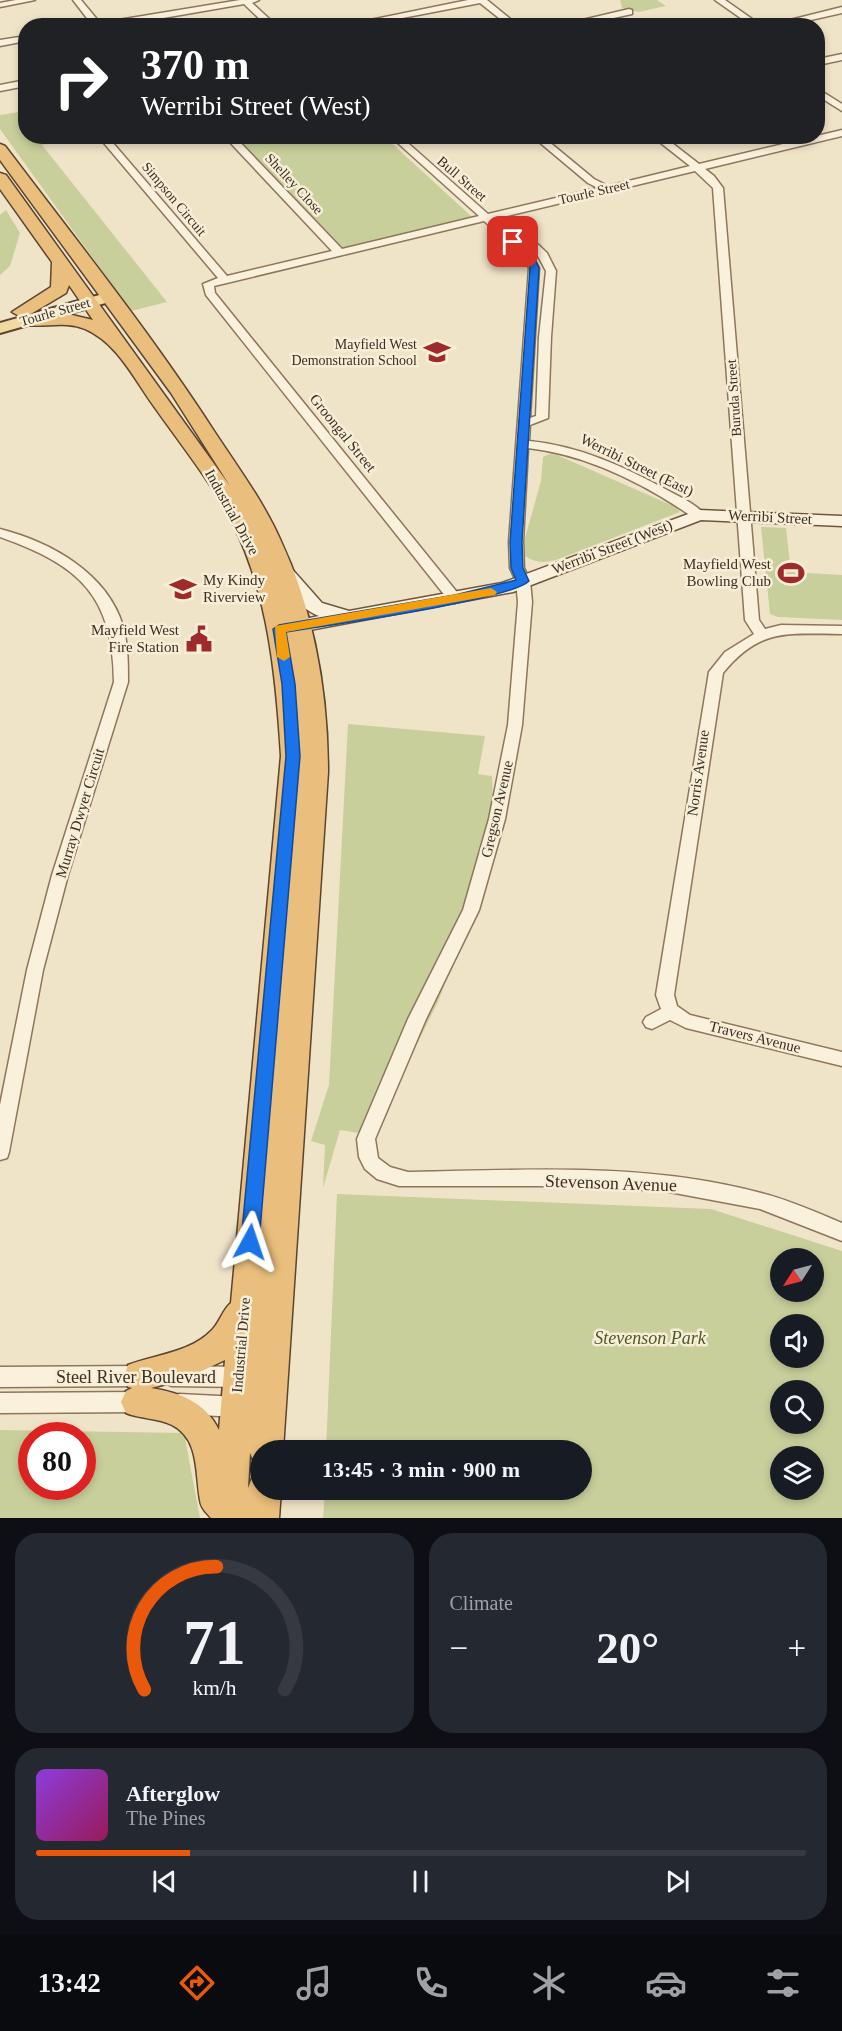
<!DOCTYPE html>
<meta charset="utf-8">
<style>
:root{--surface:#171b24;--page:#242831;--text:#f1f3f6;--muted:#9ea1a6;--line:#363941;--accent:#ea580c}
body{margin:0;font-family:"Times New Roman",serif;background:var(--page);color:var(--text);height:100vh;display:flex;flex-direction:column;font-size:22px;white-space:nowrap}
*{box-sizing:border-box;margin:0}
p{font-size:20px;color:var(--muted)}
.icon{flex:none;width:33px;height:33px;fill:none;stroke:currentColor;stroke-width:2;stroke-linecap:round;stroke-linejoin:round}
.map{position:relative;height:1518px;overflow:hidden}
.sheet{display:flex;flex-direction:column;gap:15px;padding:15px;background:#0d0f14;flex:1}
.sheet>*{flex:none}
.banner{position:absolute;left:18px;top:18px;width:807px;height:126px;border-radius:24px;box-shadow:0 3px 9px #0003;background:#202124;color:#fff;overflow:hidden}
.needle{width:39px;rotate:234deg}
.tools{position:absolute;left:770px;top:1248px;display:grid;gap:12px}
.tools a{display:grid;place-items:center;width:54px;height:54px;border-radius:50%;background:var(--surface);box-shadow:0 3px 9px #0003;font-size:30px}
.speed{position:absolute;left:18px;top:1422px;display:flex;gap:12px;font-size:30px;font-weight:700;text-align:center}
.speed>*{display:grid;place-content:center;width:78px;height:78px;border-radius:50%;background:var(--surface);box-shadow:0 3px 9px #0003;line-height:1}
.speed .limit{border:9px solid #d22;background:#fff;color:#111}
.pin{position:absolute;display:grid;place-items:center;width:51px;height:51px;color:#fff;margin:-26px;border-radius:12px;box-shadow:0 3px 9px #0006}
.me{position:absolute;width:66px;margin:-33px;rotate:5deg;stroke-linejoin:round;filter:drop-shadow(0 0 4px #0008)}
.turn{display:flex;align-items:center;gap:21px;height:126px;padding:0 24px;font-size:27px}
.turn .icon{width:78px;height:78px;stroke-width:2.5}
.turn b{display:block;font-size:42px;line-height:51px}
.big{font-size:45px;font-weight:700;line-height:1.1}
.sheet .widget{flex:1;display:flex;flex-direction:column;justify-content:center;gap:9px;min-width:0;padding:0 21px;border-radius:24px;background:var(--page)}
.sheet .dial{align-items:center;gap:0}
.dial svg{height:156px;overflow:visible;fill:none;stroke:var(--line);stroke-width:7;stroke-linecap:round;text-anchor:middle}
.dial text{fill:var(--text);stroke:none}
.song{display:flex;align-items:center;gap:18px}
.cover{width:72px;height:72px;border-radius:9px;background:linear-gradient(135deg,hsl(270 70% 55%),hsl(330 70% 35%))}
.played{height:6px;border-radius:3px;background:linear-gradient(90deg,var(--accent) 20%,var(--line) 20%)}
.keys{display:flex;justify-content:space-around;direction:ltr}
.heat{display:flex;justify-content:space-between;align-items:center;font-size:33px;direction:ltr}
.sheet .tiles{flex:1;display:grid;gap:15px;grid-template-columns:1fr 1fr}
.widget:last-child{grid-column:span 2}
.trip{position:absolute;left:250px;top:1440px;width:342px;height:60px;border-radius:30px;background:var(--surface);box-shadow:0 3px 9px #0003;font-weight:700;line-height:60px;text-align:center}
.menu{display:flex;height:96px;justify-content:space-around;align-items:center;background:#090b0e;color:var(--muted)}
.menu .icon{width:42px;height:42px}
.menu .current{color:var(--accent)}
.menu b{font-size:27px;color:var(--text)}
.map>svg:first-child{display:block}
.green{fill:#c9cf9b;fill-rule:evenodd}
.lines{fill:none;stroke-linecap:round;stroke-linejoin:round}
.minor-casing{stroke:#8d765c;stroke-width:3}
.secondary-casing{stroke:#6f573f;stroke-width:3}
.primary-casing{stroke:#5b4430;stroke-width:4}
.trunk-casing{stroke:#5b4430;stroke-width:3}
.minor{fill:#faf1dc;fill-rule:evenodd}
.secondary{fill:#faf1dc;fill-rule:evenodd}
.primary{fill:#f3d9a0;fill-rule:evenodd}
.trunk{fill:#eabe7c;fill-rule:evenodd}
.route{fill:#1a73e8;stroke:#114b97;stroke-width:1.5}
.slow{fill:#f59e0b}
.labels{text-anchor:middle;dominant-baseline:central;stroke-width:5;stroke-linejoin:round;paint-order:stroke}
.far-street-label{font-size:14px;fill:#3d2e20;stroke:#f7eed8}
.far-poi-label{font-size:14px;fill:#3d2e20;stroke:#f7eed8;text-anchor:end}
.street-label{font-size:15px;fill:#3d2e20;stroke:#f7eed8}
.poi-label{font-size:15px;fill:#3d2e20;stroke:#f7eed8;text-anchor:end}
.near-street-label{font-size:18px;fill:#3d2e20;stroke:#f7eed8}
.near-park-label{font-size:18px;font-style:italic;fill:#4d5a26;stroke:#f7eed8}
</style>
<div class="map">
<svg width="842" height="1518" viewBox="0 0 842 1518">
<rect width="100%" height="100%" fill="#f0e4c8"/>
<!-- green -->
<g class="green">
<polygon points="620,0 657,0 666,6 639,12 622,8"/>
<polygon points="25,111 26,136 82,137 42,145 167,302 131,311 0,129 0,115"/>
<polygon points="236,137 385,137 472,217 342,248"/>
<polygon points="6,210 20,233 10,266 0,275 0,215"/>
<path d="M 549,454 L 557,455 L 676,507 L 680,512 L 556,560 C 543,563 535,563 525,556 L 523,545 L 541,481 L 543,457 Z"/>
<polygon points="761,527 786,528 791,572 842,575 842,620 778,617 770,614"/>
<polygon points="348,724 485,736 478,774 492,776 494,823 490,866 438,1002 391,1096 365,1134 340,1130 323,1188 325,1145 311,1141 329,1085"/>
<path d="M 337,1194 L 711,1209 L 842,1251 L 842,1518 L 323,1518 L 325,1490 L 582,1490 L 582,1450 L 326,1450 ZM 780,1258 L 813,1258 L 813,1292 L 780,1292 ZM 780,1324 L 813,1324 L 813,1358 L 780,1358 ZM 780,1390 L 813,1390 L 813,1424 L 780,1424 ZM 780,1456 L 813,1456 L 813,1490 L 780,1490 Z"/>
<path d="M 0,1430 L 184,1433 L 200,1518 L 0,1518 ZM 32,1436 L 82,1436 L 82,1486 L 32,1486 Z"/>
</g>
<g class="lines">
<!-- minor casing -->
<g class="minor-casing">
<g id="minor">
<polygon points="16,0 35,0 0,7 0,3"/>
<polygon points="73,0 81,0 100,23 240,0 259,0 252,3 277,26 267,26 244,4 117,26 93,26"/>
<polygon points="468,0 487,0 519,26 509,26 480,3 361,26 341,26"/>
<polygon points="715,0 725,0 762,26 752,26"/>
<polygon points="842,7 842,13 784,26 766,26"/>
<polygon points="629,9 632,10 632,14 576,26 557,26"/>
<polygon points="26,36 26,41 0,46 0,40"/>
<polygon points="842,54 842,60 818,65 818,59"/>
<polygon points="26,80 26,86 0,91 0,85"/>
<polygon points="818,89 842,104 842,111 818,96"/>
<path d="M 842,130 L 842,136 L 705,169 L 714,176 L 723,188 L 759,620 L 765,629 L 781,625 L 842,626 L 842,634 C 789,634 760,627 723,673 L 674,995 L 677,1006 L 690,1015 L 842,1052 L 842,1066 L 686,1028 L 670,1020 L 652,1029 L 646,1027 L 643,1022 L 646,1017 L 661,1009 L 656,995 L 709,672 L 725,652 L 754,634 L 745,620 L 713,188 L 695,171 L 494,219 L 529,250 L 539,268 L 530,418 L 536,416 L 539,337 L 546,271 L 538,256 L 515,234 L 515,230 L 523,230 L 547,253 L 556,271 L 551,337 L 548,418 L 530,425 L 529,441 C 579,446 623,466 667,490 C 680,497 696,504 705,515 L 699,519 L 694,518 C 645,484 588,455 528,448 L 523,542 L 524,568 L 530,581 L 532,602 L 522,725 L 505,819 L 479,910 L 426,1019 L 375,1139 L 378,1158 L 390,1167 L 408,1172 C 525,1170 646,1162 761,1193 C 789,1200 816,1212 842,1223 L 842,1241 L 760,1209 L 664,1191 L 579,1186 L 399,1186 L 377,1179 L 365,1169 L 359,1157 L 357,1139 L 408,1019 L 463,910 L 489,819 L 508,725 L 518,602 L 516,581 L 510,568 L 509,542 L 529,268 L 521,254 L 484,221 L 214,286 L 215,293 L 460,596 L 462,599 L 455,603 L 450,602 L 206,295 L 203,284 L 218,278 L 98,136 L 107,136 L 227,276 L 332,251 L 224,136 L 234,136 L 342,249 L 479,216 L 390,136 L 400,136 L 488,214 L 598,188 L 588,183 L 532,136 L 542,136 L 594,179 L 608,186 L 690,166 L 652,136 L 663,136 L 699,164 Z"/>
<path d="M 0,529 C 51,542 107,573 123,626 C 128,645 128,663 128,682 L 68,875 L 43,970 L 9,1152 L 7,1158 L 0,1160 L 0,1105 L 27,970 L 52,875 L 114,682 C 113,595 79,565 0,537 Z"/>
<polygon points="142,1366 149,1369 152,1376 149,1383 142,1386 0,1387 0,1367"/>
<polygon points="172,1366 244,1367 251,1370 254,1377 251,1384 244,1387 172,1386 165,1383 162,1376 165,1369"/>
<polygon points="140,1392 147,1395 150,1402 147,1409 140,1412 0,1413 0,1393"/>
<polygon points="179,1394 239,1397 246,1400 249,1407 246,1414 239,1417 179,1414 172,1411 169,1404 172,1397"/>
</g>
</g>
<!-- secondary casing -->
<g class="secondary-casing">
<path id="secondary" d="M 699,510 L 842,516 L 842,526 L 701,520 L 513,592 L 283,635 L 276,633 L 273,629 L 276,625 L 319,616 C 300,609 286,589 275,572 L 277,568 L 291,568 L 322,603 L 349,611 L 502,583 Z"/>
</g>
<!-- primary casing -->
<g class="primary-casing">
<polygon id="primary" points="110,292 116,294 118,297 116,300 0,333 0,323"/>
</g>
<!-- trunk casing -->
<g class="trunk-casing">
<path id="trunk" d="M 0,144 L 5,146 C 76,240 150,332 214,431 C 237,466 263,501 280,539 C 314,611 328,693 328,772 L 283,1450 L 261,1450 L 261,1465 L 254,1462 L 250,1453 L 248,1488 L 252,1478 L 261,1474 L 261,1490 L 281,1490 L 279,1518 L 211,1518 C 207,1513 201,1509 200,1500 C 195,1474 200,1439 172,1425 C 158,1418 141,1419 126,1413 L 121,1402 L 126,1391 L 132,1388 L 128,1387 L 124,1376 L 128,1365 C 156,1354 190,1353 212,1330 C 220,1322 223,1309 231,1303 L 281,756 C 276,675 268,591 230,518 C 208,478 179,442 153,405 C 133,377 117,343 85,329 C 64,320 42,329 22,324 L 19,320 L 21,317 L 12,312 L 51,287 L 52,262 L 0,189 L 0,173 L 6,175 L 230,486 L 171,393 L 0,160 ZM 69,285 L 93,320 L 72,315 L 29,315 L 66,293 ZM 225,1360 L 219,1430 C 205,1402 181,1393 151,1388 L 185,1379 Z"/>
</g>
<!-- minor -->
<use href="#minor" class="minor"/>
<!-- secondary -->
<use href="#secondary" class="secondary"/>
<!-- primary -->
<use href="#primary" class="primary"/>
<!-- trunk -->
<use href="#trunk" class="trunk"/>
</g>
<!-- route -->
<path class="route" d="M 513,239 L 533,256 L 539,268 L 522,542 L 523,568 L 529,581 C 511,600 323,626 286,632 L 295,684 L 300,756 L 259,1242 L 256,1248 L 250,1250 L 244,1248 L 241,1242 L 286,756 L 282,684 L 273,629 L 279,625 L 455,595 L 516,580 L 511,568 L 510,542 L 530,268 L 526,259 L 508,242 Z"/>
<!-- slow -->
<polygon class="slow" points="491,588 497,592 495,595 286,632 290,657 284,661 277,657 275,626"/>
<!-- icons -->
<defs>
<g id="school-bare" transform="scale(2.07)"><path d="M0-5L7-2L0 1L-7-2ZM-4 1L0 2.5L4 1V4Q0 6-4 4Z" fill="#9e2a2b" stroke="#f7eed8" stroke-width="2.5" paint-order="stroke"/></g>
<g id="stadium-bare" transform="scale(2.07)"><path d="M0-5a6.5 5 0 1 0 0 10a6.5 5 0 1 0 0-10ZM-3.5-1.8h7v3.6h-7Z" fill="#9e2a2b" stroke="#f7eed8" stroke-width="2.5" paint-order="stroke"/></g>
<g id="civic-bare" transform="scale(2.07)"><path d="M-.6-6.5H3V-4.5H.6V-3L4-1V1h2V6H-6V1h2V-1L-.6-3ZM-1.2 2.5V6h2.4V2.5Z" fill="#9e2a2b" stroke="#f7eed8" stroke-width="2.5" paint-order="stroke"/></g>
</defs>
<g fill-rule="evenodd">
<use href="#school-bare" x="437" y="352"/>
<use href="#stadium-bare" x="791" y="573"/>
<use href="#school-bare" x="183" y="589"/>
<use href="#civic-bare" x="199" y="639"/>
</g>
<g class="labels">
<!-- far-street labels -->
<g class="far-street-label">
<text transform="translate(462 179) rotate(41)">Bull Street</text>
<text transform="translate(294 184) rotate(47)">Shelley Close</text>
<text transform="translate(594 192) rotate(-13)">Tourle Street</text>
<text transform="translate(174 199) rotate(50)">Simpson Circuit</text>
<text transform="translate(55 312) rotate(-16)">Tourle Street</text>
<text transform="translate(734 398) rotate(-94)">Buruda Street</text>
</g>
<!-- far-poi labels -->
<g class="far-poi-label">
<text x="417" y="344">Mayfield West<tspan x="417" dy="16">Demonstration School</tspan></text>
</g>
<!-- street labels -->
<g class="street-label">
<text transform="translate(343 433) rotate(51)">Groongal Street</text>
<text transform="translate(637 465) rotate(26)">Werribi Street (East)</text>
<text transform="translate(232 512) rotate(61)">Industrial Drive</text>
<text transform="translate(770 517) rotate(3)">Werribi Street</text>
<text transform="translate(612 547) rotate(-21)">Werribi Street (West)</text>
<text transform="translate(698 773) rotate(-82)">Norris Avenue</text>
<text transform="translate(497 809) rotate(-77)">Gregson Avenue</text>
<text transform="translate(80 813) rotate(-73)">Murray Dwyer Circuit</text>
<text transform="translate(755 1037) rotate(14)">Travers Avenue</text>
<text transform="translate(241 1345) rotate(-85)">Industrial Drive</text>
</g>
<!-- poi labels -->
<g class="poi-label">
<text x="771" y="564">Mayfield West<tspan x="771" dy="17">Bowling Club</tspan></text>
<text x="203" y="580" text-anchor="start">My Kindy<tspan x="203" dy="17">Riverview</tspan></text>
<text x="179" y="630">Mayfield West<tspan x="179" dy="17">Fire Station</tspan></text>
</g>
<!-- near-street labels -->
<g class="near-street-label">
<text transform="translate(611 1183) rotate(2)">Stevenson Avenue</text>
<text x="136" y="1377">Steel River Boulevard</text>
</g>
<!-- near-park labels -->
<g class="near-park-label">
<text x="650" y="1338">Stevenson Park</text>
</g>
</g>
</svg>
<div class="tools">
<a><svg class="needle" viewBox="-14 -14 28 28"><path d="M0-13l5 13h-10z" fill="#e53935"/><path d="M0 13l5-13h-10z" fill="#9ea1a6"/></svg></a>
<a><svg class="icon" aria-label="sound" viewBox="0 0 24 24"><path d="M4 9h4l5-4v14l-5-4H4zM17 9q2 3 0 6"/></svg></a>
<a><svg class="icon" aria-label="search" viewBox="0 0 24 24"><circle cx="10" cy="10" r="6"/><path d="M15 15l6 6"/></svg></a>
<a><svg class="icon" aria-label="layers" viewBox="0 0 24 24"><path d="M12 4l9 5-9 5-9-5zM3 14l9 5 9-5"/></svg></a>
</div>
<div class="speed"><div class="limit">80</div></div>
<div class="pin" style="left:513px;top:242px;background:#d93025"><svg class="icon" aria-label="arrive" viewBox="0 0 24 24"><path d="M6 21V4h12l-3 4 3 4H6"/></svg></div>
<svg class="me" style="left:250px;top:1242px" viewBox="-20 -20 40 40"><path d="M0-17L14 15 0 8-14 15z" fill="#1a73e8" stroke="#fff" stroke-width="4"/></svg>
<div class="trip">13:45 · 3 min · 900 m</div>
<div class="banner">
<div class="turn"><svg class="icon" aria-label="right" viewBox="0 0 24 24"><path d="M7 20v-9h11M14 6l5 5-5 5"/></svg><div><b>370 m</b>Werribi Street (West)</div></div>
</div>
</div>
<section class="sheet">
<div class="tiles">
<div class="widget dial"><svg viewBox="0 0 100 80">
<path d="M14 69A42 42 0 1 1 86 69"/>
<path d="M14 69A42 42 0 0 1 51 6" stroke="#ea580c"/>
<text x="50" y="56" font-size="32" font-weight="700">71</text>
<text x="50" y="72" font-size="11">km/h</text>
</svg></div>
<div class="widget"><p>Climate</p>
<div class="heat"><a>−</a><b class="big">20°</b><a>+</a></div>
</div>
<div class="widget">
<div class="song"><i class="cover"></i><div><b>Afterglow</b><p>The Pines</p></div></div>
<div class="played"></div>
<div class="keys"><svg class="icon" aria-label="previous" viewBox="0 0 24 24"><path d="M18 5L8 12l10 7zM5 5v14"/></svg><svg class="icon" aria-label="pause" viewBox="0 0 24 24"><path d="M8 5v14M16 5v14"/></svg><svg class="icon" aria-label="next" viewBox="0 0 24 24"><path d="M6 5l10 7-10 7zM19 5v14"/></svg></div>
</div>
</div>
</section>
<nav class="menu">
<b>13:42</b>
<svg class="icon current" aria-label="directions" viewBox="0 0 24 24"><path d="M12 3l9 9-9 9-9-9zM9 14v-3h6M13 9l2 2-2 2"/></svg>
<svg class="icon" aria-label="music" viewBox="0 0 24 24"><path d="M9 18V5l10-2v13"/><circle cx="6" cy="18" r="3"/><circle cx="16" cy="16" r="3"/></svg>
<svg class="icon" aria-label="phone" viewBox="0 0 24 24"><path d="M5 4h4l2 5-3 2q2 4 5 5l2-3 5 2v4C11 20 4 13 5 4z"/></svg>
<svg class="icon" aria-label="climate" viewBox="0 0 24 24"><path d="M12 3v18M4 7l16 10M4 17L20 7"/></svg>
<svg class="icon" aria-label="car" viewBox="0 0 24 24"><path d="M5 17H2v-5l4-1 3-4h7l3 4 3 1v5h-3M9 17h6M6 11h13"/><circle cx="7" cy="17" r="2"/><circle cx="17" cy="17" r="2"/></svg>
<svg class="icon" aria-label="filters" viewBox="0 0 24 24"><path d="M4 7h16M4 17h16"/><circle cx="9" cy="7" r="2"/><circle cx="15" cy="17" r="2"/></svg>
</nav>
